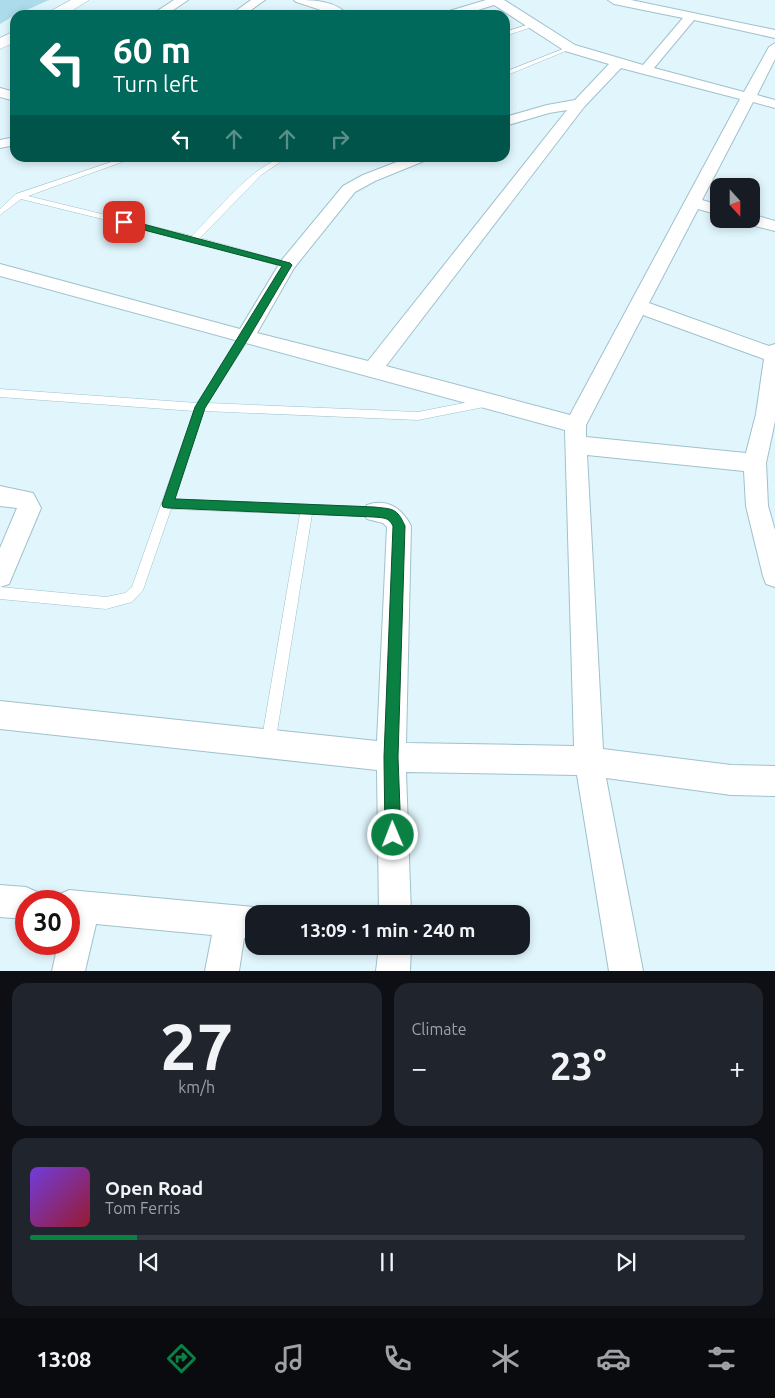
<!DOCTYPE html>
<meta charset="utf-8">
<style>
:root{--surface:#171b24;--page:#20242c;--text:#f1f3f6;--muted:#9ea1a6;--line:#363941;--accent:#0b8043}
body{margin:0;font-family:Ubuntu,sans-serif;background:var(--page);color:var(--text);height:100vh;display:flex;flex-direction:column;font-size:19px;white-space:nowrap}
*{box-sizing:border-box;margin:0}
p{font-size:16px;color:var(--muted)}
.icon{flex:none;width:28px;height:28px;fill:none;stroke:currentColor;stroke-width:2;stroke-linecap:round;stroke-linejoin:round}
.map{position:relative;height:971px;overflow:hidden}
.side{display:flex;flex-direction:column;gap:12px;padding:12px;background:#0d0f14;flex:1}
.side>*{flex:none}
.top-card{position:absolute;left:10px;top:10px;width:500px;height:152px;border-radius:15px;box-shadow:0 2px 8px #0003;background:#00695c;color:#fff;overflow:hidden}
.needle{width:32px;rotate:159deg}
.fabs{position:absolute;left:710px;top:178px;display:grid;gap:10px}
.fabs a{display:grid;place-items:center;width:50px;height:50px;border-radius:10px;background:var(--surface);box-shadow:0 2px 8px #0003;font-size:25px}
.speed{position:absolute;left:15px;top:890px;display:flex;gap:10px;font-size:25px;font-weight:700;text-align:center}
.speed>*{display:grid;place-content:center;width:65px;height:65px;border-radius:50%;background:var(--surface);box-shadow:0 2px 8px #0003;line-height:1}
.speed .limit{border:8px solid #d22;background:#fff;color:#111}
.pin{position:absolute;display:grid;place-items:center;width:42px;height:42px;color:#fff;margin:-21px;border-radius:10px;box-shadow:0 2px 8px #0006}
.me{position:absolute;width:55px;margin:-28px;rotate:359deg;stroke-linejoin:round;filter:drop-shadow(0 0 4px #0008)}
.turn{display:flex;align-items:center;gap:18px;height:105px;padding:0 20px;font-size:22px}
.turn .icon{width:65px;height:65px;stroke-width:2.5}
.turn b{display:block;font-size:35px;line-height:42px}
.lanes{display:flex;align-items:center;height:48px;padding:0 20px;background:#0003;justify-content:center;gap:25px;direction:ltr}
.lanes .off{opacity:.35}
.big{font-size:38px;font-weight:700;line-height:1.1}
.side .card{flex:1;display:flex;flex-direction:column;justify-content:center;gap:8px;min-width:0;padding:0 18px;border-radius:15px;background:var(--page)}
.side .dial{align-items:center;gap:0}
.dial b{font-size:65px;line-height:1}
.song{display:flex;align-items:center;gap:15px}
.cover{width:60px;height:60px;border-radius:8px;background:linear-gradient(135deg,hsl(260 70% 55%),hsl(350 70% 35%))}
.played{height:5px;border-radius:2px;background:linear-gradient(90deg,var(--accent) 15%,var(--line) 15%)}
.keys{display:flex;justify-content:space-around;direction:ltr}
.heat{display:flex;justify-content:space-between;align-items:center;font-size:28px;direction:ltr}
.side .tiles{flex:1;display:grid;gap:12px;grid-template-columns:1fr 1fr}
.card:last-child{grid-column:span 2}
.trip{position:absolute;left:245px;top:905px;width:285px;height:50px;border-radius:15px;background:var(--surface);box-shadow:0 2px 8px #0003;font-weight:700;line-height:50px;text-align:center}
.tab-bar{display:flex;height:80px;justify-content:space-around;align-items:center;background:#090b0e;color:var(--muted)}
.tab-bar .icon{width:35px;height:35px}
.tab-bar .selected{color:var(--accent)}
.tab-bar b{font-size:22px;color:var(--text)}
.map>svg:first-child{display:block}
.green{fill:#acdbeb}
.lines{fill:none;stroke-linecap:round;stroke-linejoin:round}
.service-casing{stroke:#a0c1cc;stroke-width:1}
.minor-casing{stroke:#a0c1cc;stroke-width:2}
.tertiary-casing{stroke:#a0c1cc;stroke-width:1}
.service{fill:#fff;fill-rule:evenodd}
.minor{fill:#fff;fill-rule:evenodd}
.tertiary{fill:#fff;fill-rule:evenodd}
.route{fill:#0b8043;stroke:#07532c}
</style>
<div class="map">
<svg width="775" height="971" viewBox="0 0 775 971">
<rect width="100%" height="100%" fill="#e0f5fc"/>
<!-- green -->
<polygon class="green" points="0,0 49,0 15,15 0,24"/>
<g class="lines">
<!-- service casing -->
<g class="service-casing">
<g id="service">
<polygon points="533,23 536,25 535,26 505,36 505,32"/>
<polygon points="568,47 573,48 505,76 505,72"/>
<path d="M 123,158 L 133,158 L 28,196 L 192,236 C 212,216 259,158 286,158 L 261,175 L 200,238 L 290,263 L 290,267 L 287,268 L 192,241 L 21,199 L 0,215 L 0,209 L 16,194 Z"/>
<polygon points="245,334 250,337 208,403 418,412 489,398 494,402 489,406 418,420 204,411 174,499 375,507 379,509 381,512 379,515 375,517 312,514 275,744 273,749 268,751 263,749 261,744 300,514 171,509 143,590 132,602 106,609 0,599 0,587 106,597 125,593 132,587 194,411 0,397 0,389 197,403 242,335"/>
</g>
</g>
<!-- minor casing -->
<g class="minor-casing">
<g id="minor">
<polygon points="174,0 188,0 166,15 151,15"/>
<polygon points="251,0 265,0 244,15 230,15"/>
<path d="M 294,0 C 312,0 335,0 348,15 C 330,15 314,7 296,2 Z"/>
<path d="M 486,0 L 504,0 L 575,45 L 643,65 L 683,18 L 614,4 L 608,0 L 631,0 L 775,30 L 775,38 L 694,20 L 654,68 L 744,92 L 769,47 L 775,43 L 775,59 L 757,95 L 775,100 L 775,108 L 753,102 L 702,200 L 719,205 L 719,215 L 698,209 L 649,303 L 769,346 L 775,344 L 775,421 L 766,463 L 768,506 L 775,530 L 775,587 L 766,584 L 763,576 L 746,506 L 744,471 L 587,455 L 603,749 L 731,765 L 775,766 L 775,796 L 731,795 L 606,778 L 643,971 L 609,971 L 577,775 L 406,772 L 411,914 L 379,914 L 377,770 L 0,729 L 0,701 L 377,741 L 387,527 L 383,523 L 367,519 L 363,512 L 367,505 C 387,498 402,508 411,526 L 406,743 L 574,746 L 565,430 L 0,276 L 0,264 L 240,329 L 281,261 L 343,186 L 363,175 L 407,158 L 426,158 L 424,161 L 375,181 L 355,192 L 294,268 L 257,333 L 368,361 L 567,110 L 549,113 L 505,126 L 505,117 L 547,105 L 575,100 L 609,64 L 565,51 L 494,5 L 462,15 L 444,15 L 446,12 ZM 621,68 L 740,99 L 570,415 L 386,366 L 584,107 ZM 643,315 L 764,359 L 756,414 L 746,453 L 586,437 L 586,425 Z"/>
<polygon points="0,88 15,92 15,101 0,97"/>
<polygon points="15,137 15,145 0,148 0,140"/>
<polygon points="751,214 775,221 775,231 743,223 741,219 751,219"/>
<polygon points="0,486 33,493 41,508 9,584 0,587 0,548 17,508 0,506"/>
<polygon points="0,885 26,887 37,892 41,901 26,901 26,919 0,917"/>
<polygon points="69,890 254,907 266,914 254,914 254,939 244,938 239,971 205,971 212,935 96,924 85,971 52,971 58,944 69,944 69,901 55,901 58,895"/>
<polygon points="379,946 411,946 410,971 376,971"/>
</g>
</g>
<!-- tertiary casing -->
<g class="tertiary-casing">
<g id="tertiary">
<polygon points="71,0 89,0 65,15 47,15 49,12"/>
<polygon points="15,31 15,42 0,49 0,38"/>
</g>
</g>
<!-- service -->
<use href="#service" class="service"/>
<!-- minor -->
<use href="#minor" class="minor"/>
<!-- tertiary -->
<use href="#tertiary" class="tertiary"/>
</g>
<!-- route -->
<path class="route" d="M 124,219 L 290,263 L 292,265 L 248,339 L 205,408 L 175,499 L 374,507 C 393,509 397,508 405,526 L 398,757 L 401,835 L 399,841 L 393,843 L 388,841 L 385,835 L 384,757 L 393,526 C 389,517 383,518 374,517 L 168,508 L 163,507 L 162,504 L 195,407 L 282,266 L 121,224 L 121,220 Z"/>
</svg>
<div class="fabs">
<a><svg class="needle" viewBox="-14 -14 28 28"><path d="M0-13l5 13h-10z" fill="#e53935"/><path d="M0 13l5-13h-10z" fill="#9ea1a6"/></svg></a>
</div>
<div class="speed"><div class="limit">30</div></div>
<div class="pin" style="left:124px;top:222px;background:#d93025"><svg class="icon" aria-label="arrive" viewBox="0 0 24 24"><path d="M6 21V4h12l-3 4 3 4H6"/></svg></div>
<svg class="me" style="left:393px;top:835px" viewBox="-20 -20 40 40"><circle r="17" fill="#0b8043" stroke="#fff" stroke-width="3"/><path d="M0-11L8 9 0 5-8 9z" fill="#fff"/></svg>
<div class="trip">13:09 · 1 min · 240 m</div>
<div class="top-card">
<div class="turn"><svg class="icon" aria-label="left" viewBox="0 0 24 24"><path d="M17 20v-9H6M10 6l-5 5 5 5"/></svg><div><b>60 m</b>Turn left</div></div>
<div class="lanes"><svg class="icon" aria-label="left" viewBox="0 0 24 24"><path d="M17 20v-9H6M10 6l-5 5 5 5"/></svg><svg class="icon off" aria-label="ahead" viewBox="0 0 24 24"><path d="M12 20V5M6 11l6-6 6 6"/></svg><svg class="icon off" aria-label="ahead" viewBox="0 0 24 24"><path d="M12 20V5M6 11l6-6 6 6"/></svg><svg class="icon off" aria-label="right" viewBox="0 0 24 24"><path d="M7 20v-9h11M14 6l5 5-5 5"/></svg></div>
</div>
</div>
<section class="side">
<div class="tiles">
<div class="card dial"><b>27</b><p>km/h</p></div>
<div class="card"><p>Climate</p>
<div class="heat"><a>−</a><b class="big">23°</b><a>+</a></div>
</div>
<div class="card">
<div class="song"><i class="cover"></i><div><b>Open Road</b><p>Tom Ferris</p></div></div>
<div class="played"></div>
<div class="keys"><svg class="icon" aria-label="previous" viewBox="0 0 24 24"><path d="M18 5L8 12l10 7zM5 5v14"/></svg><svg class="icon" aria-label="pause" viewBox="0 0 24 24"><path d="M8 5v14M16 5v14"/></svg><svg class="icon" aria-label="next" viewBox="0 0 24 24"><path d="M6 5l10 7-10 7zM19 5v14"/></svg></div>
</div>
</div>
</section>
<nav class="tab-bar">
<b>13:08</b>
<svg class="icon selected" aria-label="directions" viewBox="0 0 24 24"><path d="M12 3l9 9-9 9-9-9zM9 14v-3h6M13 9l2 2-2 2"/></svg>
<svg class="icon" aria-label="music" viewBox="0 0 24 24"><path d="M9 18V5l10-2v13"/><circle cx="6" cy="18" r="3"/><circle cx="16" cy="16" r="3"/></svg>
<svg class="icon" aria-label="phone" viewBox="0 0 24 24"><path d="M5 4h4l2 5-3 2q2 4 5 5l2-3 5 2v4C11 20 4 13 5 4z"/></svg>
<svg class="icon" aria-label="climate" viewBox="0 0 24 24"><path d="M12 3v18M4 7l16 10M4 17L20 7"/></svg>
<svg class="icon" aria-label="car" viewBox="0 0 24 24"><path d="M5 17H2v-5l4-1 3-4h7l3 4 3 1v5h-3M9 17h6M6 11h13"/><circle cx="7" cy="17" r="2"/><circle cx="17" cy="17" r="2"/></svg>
<svg class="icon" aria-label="filters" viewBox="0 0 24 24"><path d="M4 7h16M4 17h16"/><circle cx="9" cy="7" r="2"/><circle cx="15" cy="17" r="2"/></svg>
</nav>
